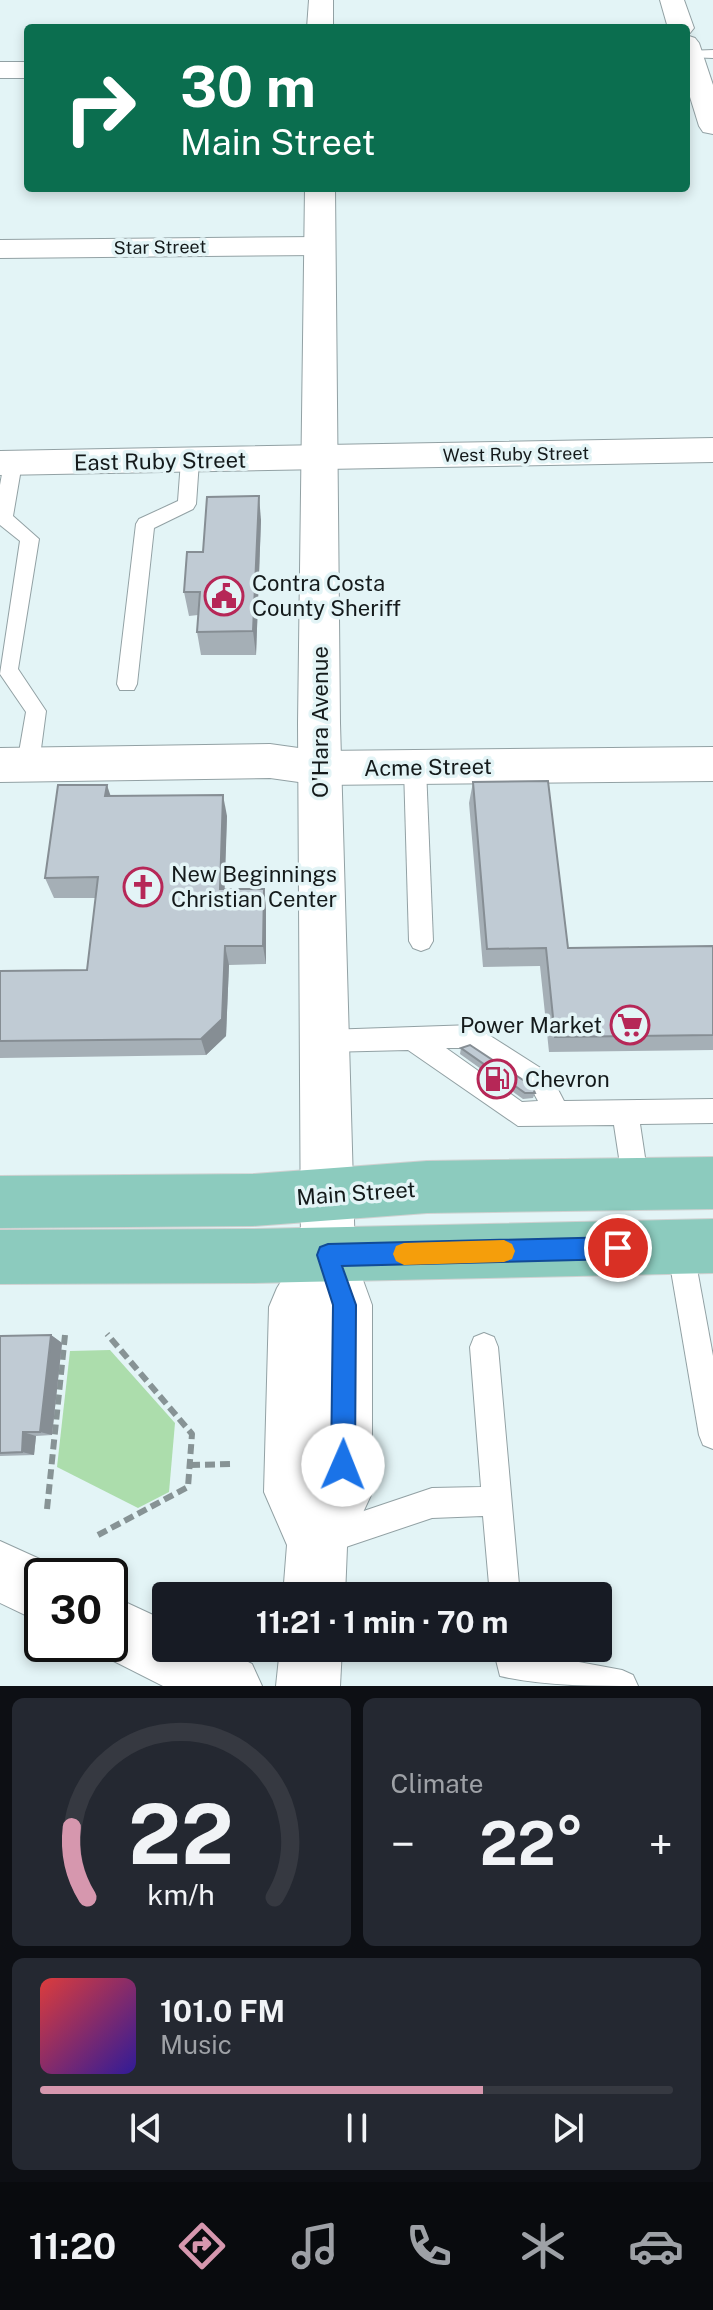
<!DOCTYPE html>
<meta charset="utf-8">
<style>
:root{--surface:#171b24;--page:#242831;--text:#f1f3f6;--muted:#9ea1a6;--line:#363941;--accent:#d697ae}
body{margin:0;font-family:"Public Sans",sans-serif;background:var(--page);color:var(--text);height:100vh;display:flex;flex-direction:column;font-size:30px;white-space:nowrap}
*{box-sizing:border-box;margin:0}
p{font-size:26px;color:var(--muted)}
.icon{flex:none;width:44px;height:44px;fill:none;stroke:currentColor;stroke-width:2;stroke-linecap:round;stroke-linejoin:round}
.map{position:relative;height:1686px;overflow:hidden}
.panel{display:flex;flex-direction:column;gap:12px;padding:12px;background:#0d0f14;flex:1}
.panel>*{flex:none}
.banner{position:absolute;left:24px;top:24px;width:666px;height:168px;border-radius:8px;box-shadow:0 4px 12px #0003;background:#0b6e4f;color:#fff;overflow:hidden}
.speed{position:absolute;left:24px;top:1558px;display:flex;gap:16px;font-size:40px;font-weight:700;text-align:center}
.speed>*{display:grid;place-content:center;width:104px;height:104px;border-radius:50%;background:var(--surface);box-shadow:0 4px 12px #0003;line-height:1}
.speed .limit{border:4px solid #111;border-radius:12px;background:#fff;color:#111}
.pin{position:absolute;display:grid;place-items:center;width:68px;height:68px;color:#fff;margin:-34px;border:4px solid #fff;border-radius:50%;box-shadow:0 2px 8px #0007}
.me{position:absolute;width:88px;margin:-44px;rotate:1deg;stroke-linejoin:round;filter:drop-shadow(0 0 6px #0008)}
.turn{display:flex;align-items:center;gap:28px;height:168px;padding:0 24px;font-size:36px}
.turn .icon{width:104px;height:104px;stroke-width:2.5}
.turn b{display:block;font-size:56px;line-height:68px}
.big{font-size:60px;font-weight:700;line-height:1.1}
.panel .widget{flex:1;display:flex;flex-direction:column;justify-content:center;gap:12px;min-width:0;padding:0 28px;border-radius:12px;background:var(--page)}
.panel .dial{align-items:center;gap:0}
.dial svg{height:208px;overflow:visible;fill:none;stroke:var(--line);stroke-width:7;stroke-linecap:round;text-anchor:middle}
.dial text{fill:var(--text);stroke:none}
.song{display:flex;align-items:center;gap:24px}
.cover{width:96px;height:96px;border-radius:12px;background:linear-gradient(135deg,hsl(0 70% 55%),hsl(250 70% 35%))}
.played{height:8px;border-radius:4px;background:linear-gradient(90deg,var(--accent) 70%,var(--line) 70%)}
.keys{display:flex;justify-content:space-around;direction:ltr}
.heat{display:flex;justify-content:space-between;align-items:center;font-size:44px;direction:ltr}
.panel .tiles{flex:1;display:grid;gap:12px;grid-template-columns:1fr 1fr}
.widget:last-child{grid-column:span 2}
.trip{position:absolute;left:152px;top:1582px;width:460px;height:80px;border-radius:8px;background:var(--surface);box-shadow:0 4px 12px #0003;font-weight:700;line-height:80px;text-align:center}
.tab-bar{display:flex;height:128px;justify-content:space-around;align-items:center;background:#090b0e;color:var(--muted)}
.tab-bar .icon{width:56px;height:56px}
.tab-bar .current{color:var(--accent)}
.tab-bar b{font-size:36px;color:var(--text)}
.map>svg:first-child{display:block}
.green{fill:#acddac}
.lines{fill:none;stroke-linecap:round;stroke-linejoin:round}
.service-casing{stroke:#92a1a4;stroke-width:2}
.minor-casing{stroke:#92a1a4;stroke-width:2}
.secondary-casing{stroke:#92a1a4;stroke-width:2}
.primary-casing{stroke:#d0d1d1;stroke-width:2}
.path{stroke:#879395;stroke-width:6;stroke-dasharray:10 5;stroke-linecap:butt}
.service{fill:#fff;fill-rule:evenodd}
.minor{fill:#fff;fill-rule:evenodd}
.secondary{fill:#fff;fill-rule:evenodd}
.primary{fill:#8ccbbe;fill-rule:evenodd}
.wall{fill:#a5afb6}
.shaded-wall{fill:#868e94}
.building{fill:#c0cbd4;stroke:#868e94;stroke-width:2}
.route{fill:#1a73e8;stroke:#114b97;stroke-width:2}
.slow{fill:#f59e0b}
.labels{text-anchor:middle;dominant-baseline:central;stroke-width:7;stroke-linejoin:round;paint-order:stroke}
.far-street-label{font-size:18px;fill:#141a1b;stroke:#e3f4f6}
.street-label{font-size:22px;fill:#141a1b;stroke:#e3f4f6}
.poi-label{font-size:22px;fill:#141a1b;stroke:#e3f4f6;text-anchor:start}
</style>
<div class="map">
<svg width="713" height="1686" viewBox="0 0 713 1686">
<rect width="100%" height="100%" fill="#e3f4f6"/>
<!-- green -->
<polygon class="green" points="110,1350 175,1423 169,1492 138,1508 57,1467 70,1351"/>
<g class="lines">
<!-- service casing -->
<g class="service-casing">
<g id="service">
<polygon points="713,50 713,58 686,57 686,51"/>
<polygon points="190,455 199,461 196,504 193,509 154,528 137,684 134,690 120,690 117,684 136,524 139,519 178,501 181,461"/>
<polygon points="13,457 22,463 13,516 39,539 18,669 46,711 39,764 35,770 28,773 21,770 17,764 26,712 0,674 20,541 0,525 0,485 4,463"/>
<polygon points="415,759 422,762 426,768 433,941 429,948 421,951 413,948 409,941 404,768 408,762"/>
<path d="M 473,1025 L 550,1074 L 564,1101 L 713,1099 L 713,1123 L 640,1124 L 649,1184 L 645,1193 L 636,1197 L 627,1193 L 623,1184 L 614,1125 L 518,1126 L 408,1050 L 326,1052 L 317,1049 L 314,1041 L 317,1033 L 326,1030 ZM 446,1048 L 470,1048 L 532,1090 L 538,1101 L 522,1102 Z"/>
<polygon points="680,1234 689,1238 693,1247 713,1356 713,1449 703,1445 699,1435 667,1247 671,1238"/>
<polygon points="484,1333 494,1337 498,1347 520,1596 490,1596 483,1516 432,1518 328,1553 317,1549 313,1538 317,1527 328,1523 432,1488 481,1487 470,1347 474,1337"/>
<path d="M 493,1648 L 525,1648 L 525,1652 L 622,1670 L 633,1675 L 638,1686 C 593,1686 542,1686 500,1676 Z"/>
</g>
</g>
<!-- minor casing -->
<g class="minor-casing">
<g id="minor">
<polygon points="660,0 684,0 694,28 690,33 686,34 686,28 668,28"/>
<polygon points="686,35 695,38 699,43 713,85 713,134 703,132 699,126 686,84"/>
<rect x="0" y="62" width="28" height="16"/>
<polygon points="320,237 331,240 335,246 331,252 320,255 0,258 0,240"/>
<polygon points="713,438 713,462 0,475 0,451"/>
<polygon points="270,744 320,751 713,747 713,781 320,785 270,778 0,782 0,748"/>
<polygon points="328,1228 347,1236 372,1305 372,1493 347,1547 345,1596 283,1596 287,1545 264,1492 269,1307 277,1288 309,1236"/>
<polygon points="0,1541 64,1570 66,1576 42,1576 42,1623 0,1603"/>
<polygon points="110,1595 166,1621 166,1648 221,1648 252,1664 262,1686 163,1686 88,1648 87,1644 110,1644"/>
<polygon points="280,1648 342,1648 340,1686 276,1686"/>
</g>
</g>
<!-- secondary casing -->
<g class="secondary-casing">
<g id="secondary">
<polygon points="309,0 333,0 333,28 307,28"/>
<polygon points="305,188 335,188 340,723 355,1255 347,1274 328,1282 309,1274 301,1255 298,723"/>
</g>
</g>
<!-- primary casing -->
<g class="primary-casing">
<g id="primary">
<polygon points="713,1157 713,1209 427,1213 253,1226 0,1228 0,1176 253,1174 427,1161"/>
<polygon points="713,1219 713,1273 252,1283 0,1284 0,1230 252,1229"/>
</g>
</g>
<!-- path -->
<g class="path">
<polyline points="190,1465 233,1464"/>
<polyline points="47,1509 65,1335"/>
<polyline points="98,1535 188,1487 192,1434 107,1334"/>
</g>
<!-- service -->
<use href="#service" class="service"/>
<!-- minor -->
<use href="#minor" class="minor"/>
<!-- secondary -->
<use href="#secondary" class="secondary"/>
<!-- primary -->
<use href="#primary" class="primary"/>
</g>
<!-- wall -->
<g class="wall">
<polygon points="261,520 256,655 201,655 197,632 198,615 189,616 184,592 203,552"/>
<polygon points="473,782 568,948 713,946 713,1050 549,1052 540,966 483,967 469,803"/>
<polygon points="110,796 227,816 224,889 264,889 266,909 266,964 229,965 226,1036 206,1055 0,1058 0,974 87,970 96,898 54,898 45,878"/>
<polygon points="461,1048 535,1093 533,1098 523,1099 460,1054"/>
<polygon points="51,1335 62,1343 52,1435 36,1436 34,1455 0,1456 0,1336"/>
</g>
<!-- shaded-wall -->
<g class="shaded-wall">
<polygon points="259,496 261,520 256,655 253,631"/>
<polygon points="107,785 114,806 105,796"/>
<polygon points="223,795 227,816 224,909 220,889"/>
<polygon points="264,889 266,909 266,964 263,946"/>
<polygon points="225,946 229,965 226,1036 206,1055 201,1039"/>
<polygon points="51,1335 62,1343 52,1435 40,1432"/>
<polygon points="23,1432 36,1436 34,1455 22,1452"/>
</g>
<!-- building -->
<g class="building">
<polygon points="259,496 253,631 197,632 200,592 184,592 187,552 203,552 207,497"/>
<polygon points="548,781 568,948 713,946 713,1035 555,1037 546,948 487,949 473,782"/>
<polygon points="58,785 107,785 105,796 223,795 220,889 264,889 263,946 225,946 222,1019 201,1039 0,1041 0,971 87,970 98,877 45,878"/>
<polygon points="470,1045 532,1086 535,1093 525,1093 461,1048"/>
<polygon points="51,1335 40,1432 23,1432 22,1452 0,1453 0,1336"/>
</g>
<!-- route -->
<polygon class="route" points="618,1237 626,1241 629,1248 626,1256 618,1259 342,1266 356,1305 355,1465 352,1473 343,1477 334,1473 331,1465 333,1305 317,1255 320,1247 328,1244"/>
<!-- slow -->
<polygon class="slow" points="504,1240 512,1244 515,1251 512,1259 504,1262 404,1265 396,1261 393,1254 396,1246 404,1243"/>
<!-- icons -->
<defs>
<g id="civic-ring" transform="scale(2)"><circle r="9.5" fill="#e3f4f6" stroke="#b62757" stroke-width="1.5"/><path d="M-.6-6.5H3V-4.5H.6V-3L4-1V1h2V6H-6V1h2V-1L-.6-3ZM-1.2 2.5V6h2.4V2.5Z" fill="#b62757"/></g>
<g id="church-ring" transform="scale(2)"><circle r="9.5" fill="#e3f4f6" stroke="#b62757" stroke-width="1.5"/><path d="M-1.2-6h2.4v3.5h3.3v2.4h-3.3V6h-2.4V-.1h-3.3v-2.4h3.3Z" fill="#b62757"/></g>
<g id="supermarket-ring" transform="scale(2)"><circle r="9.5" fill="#e3f4f6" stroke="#b62757" stroke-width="1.5"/><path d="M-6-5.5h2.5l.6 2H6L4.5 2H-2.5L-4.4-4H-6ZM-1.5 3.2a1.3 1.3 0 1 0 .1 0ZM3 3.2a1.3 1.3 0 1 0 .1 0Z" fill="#b62757"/></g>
<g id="fuel-ring" transform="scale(2)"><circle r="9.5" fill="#e3f4f6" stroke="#b62757" stroke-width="1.5"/><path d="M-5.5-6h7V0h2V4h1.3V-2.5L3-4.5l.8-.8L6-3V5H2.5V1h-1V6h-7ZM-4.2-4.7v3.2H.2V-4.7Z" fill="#b62757"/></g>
</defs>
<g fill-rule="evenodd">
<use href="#civic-ring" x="224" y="596"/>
<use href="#church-ring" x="143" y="887"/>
<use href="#supermarket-ring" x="630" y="1025"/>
<use href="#fuel-ring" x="497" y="1079"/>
</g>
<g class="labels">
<!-- far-street labels -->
<g class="far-street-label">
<text transform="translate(160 247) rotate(-1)">Star Street</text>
<text transform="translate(516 454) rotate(-1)">West Ruby Street</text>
</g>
<!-- street labels -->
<g class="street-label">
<text transform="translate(160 461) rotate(-1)">East Ruby Street</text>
<text transform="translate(320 722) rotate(-90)">O'Hara Avenue</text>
<text transform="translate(428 767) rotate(-1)">Acme Street</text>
<text transform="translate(356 1193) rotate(-4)">Main Street</text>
</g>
<!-- poi labels -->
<g class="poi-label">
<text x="252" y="583">Contra Costa<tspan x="252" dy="25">County Sheriff</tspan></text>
<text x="171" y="874">New Beginnings<tspan x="171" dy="25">Christian Center</tspan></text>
<text x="602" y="1025" text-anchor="end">Power Market</text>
<text x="525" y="1079">Chevron</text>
</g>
</g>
</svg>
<div class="speed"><div class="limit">30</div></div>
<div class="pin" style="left:618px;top:1248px;background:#d93025"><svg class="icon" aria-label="arrive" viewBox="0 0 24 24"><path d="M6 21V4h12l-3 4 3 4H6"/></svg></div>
<svg class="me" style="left:343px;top:1465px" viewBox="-20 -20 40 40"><circle r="19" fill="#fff"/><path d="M0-13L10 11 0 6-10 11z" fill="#1a73e8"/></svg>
<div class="trip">11:21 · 1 min · 70 m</div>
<div class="banner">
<div class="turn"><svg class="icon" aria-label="right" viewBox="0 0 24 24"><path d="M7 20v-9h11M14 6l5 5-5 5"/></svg><div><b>30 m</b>Main Street</div></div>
</div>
</div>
<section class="panel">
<div class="tiles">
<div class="widget dial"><svg viewBox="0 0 100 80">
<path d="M14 69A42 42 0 1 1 86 69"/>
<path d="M14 69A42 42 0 0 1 8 42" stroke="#d697ae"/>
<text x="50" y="56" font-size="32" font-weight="700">22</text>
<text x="50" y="72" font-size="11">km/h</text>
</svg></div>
<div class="widget"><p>Climate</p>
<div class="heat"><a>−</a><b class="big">22°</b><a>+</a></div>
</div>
<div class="widget">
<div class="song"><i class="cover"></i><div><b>101.0 FM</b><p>Music</p></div></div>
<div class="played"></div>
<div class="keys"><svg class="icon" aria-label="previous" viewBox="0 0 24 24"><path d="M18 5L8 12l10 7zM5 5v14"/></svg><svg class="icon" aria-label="pause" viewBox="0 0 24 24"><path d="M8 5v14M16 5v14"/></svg><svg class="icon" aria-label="next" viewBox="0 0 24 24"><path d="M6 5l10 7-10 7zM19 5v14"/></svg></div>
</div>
</div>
</section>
<nav class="tab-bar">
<b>11:20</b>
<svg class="icon current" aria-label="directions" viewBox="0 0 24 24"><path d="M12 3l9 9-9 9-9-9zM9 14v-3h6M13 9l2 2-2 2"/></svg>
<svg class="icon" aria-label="music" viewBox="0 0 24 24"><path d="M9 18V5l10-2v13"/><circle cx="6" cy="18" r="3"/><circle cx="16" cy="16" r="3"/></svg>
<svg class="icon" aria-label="phone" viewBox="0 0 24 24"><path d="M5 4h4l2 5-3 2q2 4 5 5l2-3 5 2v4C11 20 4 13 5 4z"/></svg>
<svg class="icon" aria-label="climate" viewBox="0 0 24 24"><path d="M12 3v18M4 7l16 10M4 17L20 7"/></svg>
<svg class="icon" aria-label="car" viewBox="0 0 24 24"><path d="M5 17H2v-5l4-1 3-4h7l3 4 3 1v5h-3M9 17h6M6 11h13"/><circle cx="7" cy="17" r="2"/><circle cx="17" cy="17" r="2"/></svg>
</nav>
